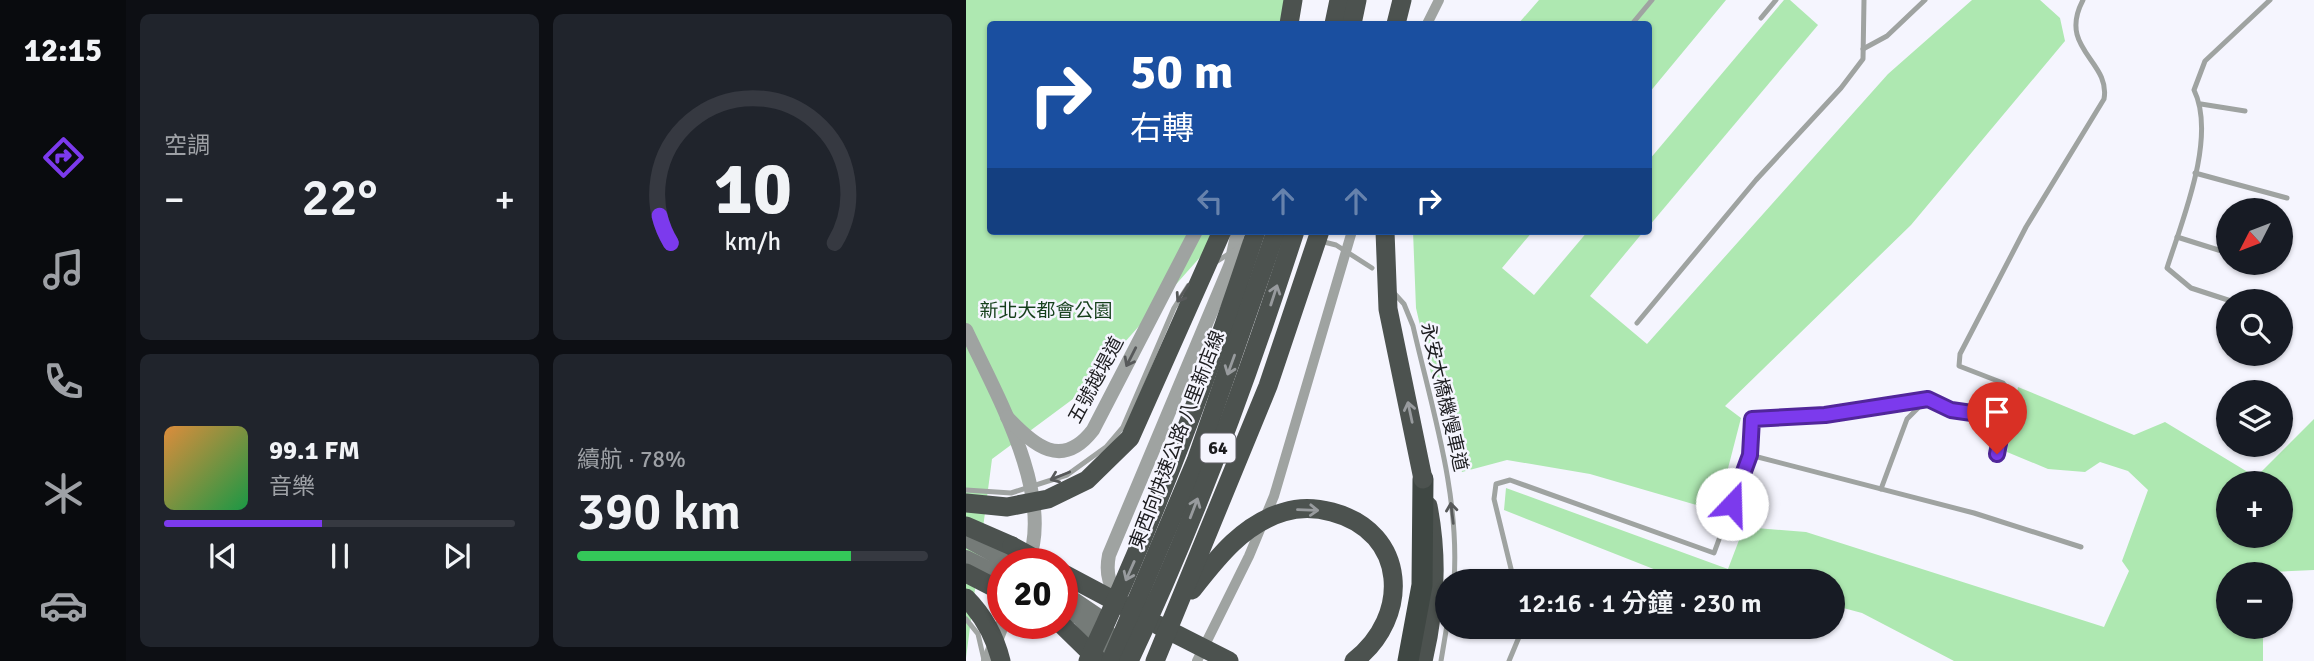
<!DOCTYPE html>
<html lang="zh-TW">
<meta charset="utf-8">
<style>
:root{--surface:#171b24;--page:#20242c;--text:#f1f3f6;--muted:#9ea1a6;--line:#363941;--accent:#7c3aed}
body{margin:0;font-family:Signika,"Noto Sans TC",sans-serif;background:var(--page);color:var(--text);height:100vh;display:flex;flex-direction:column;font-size:26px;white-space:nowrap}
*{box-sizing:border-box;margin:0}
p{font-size:23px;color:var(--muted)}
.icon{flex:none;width:38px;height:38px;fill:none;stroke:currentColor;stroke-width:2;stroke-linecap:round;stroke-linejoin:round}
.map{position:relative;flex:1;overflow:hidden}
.details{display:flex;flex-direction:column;gap:14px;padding:14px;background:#0d0f14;width:840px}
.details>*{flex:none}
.guide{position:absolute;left:21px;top:21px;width:665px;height:214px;border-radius:7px;box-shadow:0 2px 5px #0004;background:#1a4fa0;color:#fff;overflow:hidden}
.needle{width:46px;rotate:228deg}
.fabs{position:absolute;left:1250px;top:198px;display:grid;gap:14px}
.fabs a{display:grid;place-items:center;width:77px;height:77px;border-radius:50%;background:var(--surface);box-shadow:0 2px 5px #0004;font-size:35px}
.speed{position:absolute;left:21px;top:548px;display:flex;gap:14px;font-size:35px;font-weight:700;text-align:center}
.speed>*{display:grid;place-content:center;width:91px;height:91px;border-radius:50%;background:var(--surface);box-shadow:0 2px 5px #0004;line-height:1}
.speed .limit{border:10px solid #d22;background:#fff;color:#111}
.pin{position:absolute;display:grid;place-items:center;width:60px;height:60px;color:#fff;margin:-72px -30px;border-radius:50% 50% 50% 0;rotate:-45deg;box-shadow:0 0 7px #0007}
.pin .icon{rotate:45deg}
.me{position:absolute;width:77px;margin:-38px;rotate:21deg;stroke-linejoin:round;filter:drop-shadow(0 0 5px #0008)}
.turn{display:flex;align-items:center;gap:24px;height:147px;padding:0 28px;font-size:32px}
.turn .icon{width:91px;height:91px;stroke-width:2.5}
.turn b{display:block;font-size:49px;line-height:60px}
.lanes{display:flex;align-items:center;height:66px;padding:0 28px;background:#0003;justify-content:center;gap:35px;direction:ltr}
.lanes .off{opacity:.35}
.big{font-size:52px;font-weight:600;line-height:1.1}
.details .widget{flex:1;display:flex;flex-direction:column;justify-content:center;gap:10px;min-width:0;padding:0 24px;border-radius:10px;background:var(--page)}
.details .dial{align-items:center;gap:0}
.dial svg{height:182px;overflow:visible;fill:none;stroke:var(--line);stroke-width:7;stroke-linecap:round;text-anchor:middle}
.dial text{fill:var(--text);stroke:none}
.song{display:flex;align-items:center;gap:21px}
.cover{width:84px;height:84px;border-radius:10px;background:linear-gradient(135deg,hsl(30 70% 55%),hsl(140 70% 35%))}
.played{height:7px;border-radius:4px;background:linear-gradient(90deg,var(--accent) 45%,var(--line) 45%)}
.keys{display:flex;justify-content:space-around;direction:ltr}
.heat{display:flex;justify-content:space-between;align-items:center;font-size:38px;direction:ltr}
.charge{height:10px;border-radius:5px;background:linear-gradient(90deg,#34c759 78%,var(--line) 0)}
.details .tiles{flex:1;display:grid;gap:14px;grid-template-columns:repeat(2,1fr)}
.trip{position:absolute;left:469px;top:569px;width:410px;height:70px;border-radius:35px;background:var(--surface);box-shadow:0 2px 5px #0004;font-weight:600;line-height:70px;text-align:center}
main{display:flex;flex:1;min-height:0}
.tab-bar{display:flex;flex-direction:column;width:126px;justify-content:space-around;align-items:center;background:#090b0e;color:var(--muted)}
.tab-bar .icon{width:49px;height:49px}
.tab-bar .on{color:var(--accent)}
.tab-bar b{font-size:32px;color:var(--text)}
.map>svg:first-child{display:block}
.green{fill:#aee8b1;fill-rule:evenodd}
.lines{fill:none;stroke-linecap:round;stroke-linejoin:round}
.service{stroke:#9fa3a1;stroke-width:5}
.minor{stroke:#9fa3a1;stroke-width:10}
.tertiary{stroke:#9fa3a1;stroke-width:14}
.secondary{stroke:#757b78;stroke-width:16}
.trunk{stroke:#4c524f;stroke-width:19}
.motorway{stroke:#3f4743;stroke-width:21}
.service-bridge{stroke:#9fa3a1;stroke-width:5}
.trunk-bridge{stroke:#4c524f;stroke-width:19}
.oneway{stroke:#57595a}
.oneway2{stroke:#989b9e}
.route-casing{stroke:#51269a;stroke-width:18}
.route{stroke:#7c3aed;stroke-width:12}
.labels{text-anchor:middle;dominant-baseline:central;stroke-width:5;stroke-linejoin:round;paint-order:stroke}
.shield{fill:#f5f5fe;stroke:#5d5d62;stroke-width:2}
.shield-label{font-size:18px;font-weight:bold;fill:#1c1c1f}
.park-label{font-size:19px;fill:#153f1b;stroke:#f5f5fe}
.street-label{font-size:19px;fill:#1c1c1f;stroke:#f5f5fe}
</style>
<main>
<nav class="tab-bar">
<b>12:15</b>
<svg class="icon on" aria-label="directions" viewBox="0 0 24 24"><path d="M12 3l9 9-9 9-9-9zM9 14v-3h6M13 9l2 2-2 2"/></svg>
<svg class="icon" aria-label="music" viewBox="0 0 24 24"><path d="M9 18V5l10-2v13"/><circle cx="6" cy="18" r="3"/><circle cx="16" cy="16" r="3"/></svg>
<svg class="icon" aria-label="phone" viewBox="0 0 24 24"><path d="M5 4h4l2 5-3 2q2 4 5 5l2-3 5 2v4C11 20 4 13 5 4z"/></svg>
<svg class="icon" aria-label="climate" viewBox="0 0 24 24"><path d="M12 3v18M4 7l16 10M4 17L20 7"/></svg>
<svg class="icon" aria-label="car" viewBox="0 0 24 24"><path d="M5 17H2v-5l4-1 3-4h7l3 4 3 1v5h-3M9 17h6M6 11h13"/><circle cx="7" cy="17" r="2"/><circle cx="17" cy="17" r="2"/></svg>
</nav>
<section class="details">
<div class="tiles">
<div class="widget"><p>空調</p>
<div class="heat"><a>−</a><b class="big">22°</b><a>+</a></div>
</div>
<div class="widget dial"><svg viewBox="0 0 100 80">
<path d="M14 69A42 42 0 1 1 86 69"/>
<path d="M14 69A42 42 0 0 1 9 57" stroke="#7c3aed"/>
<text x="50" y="56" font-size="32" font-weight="700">10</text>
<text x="50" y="72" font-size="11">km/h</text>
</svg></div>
<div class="widget">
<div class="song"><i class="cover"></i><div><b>99.1 FM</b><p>音樂</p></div></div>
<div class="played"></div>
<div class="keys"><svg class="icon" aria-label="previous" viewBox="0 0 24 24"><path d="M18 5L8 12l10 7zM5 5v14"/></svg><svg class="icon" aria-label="pause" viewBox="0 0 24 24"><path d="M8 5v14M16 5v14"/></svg><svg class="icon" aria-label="next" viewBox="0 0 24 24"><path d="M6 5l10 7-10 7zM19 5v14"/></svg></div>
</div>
<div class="widget"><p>續航 · 78%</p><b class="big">390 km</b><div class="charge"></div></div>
</div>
</section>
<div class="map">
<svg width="1348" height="661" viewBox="0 0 1348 661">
<rect width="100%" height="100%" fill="#f5f5fe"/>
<!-- green -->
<g class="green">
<polygon points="0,0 323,0 317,24 24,24 24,231 248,231 244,246 111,396 26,459 0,658"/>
<polygon points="573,0 760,0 683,93 682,24 552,24"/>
<polygon points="818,0 824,0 852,25 683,226 683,160"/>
<polygon points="1006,0 1074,0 1094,18 1099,41 945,225 759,406 775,418 751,511 624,474 541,460 496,472 468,386 450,308 447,231 567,231 536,268 568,295 622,231 678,231 624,296 681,344 922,74"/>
<path d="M 1052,387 L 1168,435 L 1199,422 L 1290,477 L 1348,419 L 1348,570 L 1262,574 L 1262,626 L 1297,627 L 1297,661 L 988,661 L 896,613 L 866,605 L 866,581 L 718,581 L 538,510 L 540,488 L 762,569 L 778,527 L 840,532 L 1138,627 L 1163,571 L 1156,561 L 1182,490 L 1162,471 L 1134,462 L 1119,472 L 1082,469 L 1041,452 ZM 1314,483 L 1314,536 L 1262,536 L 1262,483 Z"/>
</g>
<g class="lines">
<!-- service -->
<g class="service">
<polyline points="795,18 810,0"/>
<polyline points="666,24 686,0"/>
<polyline points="897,49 921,36 959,0"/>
<polyline points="1235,104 1279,111"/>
<polyline points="1229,173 1321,198"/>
<polyline points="1211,237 1262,253"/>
<polyline points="1293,262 1294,263"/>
<path d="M 428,293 L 438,304 L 447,326 C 466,409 494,495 488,581"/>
<path d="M 1265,301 L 1225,288 L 1201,268 C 1216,221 1251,137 1228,90 L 1239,61 L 1304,0"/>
<polyline points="1314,319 1323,321"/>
<polyline points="671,323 790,180 875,88 897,59 898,0"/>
<path d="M 1031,454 L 1042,389 L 1037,383 L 993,366 L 994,354 L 1060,227 L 1138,99 C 1145,61 1091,49 1117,0"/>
<polyline points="784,455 786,419 859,415 962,399 985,410 1006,413 1041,404"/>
<polyline points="915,489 941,419 960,400"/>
<polyline points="548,581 528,499 530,484 544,480 748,553 784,455 1008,513 1115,547"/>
<polyline points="0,619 12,634 18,660"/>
<polyline points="475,661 481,625"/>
<polyline points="543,661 553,637 553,626"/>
</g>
<!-- minor -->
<g class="minor">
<polyline points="461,24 473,0"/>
<polyline points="231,661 283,556 308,496 386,231"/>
</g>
<!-- tertiary -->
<g class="tertiary">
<path d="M 0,330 C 29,392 89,495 62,562"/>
<path d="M 41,417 C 68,446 96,470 127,430 L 230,231"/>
<path d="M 155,602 C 144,586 139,575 143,555 L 265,264 L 272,231"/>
<polyline points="22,661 37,623"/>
</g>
<!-- secondary -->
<g class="secondary">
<polyline points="0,539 45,564"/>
<polyline points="0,558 37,576"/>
<polyline points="96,592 130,615 142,633"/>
<polyline points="96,608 113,617 139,646"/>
</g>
<!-- trunk -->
<g class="trunk">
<polyline points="323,24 327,0"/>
<polyline points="368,24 373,0"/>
<polyline points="386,24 391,0"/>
<polyline points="430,24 436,0"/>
<polyline points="0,526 46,546"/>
<polyline points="0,573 37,592"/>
<polyline points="94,623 133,661"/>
<path d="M 457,661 C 469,611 472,557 462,506"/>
</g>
<!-- motorway -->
<polyline class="motorway" points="442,661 456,585 457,479"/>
<!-- service-bridge -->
<g class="service-bridge">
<polyline points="354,241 370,245 406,268"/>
<polyline points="250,262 275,246 281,245"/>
<polyline points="0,490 45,493 101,475 140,447 157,427 208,308 222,286"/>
</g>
<!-- trunk-bridge -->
<g class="trunk-bridge">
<polyline points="419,231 422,309 457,479"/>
<polyline points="0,503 41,507 82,499 121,480 164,438 256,231"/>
<polyline points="46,546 79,564"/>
<polyline points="96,573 160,607"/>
<path d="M 226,590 C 251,558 277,524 318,512 C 334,507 351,508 366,512 C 442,532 445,617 388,661"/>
<path d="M 0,598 C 17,615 29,637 35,661"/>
<polyline points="192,625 263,661"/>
<path d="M 122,661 C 188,522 242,377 290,231"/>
<polyline points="145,661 230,461 310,231"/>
<path d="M 163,661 C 229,522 282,377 329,231"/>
<polyline points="189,661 302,386 354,231"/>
</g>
</g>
<!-- one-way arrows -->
<defs><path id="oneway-shaft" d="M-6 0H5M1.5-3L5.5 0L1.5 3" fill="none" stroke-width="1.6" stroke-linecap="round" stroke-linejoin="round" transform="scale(1.75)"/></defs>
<g class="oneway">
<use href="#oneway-shaft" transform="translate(217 293) rotate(123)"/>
<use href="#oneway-shaft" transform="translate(165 357) rotate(117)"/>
<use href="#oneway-shaft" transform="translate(94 476) rotate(158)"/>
<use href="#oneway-shaft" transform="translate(486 513) rotate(-97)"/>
</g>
<g class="oneway2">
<use href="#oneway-shaft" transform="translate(308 295) rotate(-72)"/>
<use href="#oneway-shaft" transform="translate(265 365) rotate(110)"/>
<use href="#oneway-shaft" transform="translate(444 412) rotate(-102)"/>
<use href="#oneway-shaft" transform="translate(228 508) rotate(-69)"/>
<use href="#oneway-shaft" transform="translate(342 510) rotate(2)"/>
<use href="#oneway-shaft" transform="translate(164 571) rotate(114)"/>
</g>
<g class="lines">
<!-- route casing -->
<g class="route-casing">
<polyline id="route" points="766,504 784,455 786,419 859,415 962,399 985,410 1006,413 1041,404 1031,454"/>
</g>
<!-- route -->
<use href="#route" class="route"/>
</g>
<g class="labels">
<!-- shield labels -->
<rect class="shield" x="234.5" y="433.5" width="35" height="29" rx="5"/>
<g class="shield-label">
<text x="252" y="448">64</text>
</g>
<!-- park labels -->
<g class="park-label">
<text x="80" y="311">新北大都會公園</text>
</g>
<!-- street labels -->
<g class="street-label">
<text transform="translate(130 380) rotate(-62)">五號越堤道</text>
<text transform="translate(478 397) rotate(77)">永安大橋機慢車道</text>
<text transform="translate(211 440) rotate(-69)">東西向快速公路 八里新店線</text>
</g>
</g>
</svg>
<div class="fabs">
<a><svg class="needle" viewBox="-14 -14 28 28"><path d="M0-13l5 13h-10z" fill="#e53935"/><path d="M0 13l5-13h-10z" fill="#9ea1a6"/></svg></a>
<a><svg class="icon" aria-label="search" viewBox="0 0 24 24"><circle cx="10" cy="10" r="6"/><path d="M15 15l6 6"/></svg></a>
<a><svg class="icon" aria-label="layers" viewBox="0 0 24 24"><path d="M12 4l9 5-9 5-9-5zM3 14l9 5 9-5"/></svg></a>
<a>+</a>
<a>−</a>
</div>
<div class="speed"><div class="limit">20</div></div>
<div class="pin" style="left:1031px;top:454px;background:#d93025"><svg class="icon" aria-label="arrive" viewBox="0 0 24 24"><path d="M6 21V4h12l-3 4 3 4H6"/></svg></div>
<svg class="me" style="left:766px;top:504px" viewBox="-20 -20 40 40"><circle r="19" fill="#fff"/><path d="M0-13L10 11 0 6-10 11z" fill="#7c3aed"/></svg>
<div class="trip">12:16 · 1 分鐘 · 230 m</div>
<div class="guide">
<div class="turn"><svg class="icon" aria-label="right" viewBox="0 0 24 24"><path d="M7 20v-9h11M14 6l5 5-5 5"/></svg><div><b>50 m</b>右轉</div></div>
<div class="lanes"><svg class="icon off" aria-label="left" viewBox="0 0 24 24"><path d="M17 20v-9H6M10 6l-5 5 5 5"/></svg><svg class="icon off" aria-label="ahead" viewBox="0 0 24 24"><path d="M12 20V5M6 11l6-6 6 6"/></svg><svg class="icon off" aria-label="ahead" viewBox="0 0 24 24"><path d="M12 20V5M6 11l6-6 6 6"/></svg><svg class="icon" aria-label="right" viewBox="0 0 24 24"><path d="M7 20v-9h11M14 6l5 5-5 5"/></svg></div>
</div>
</div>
</main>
